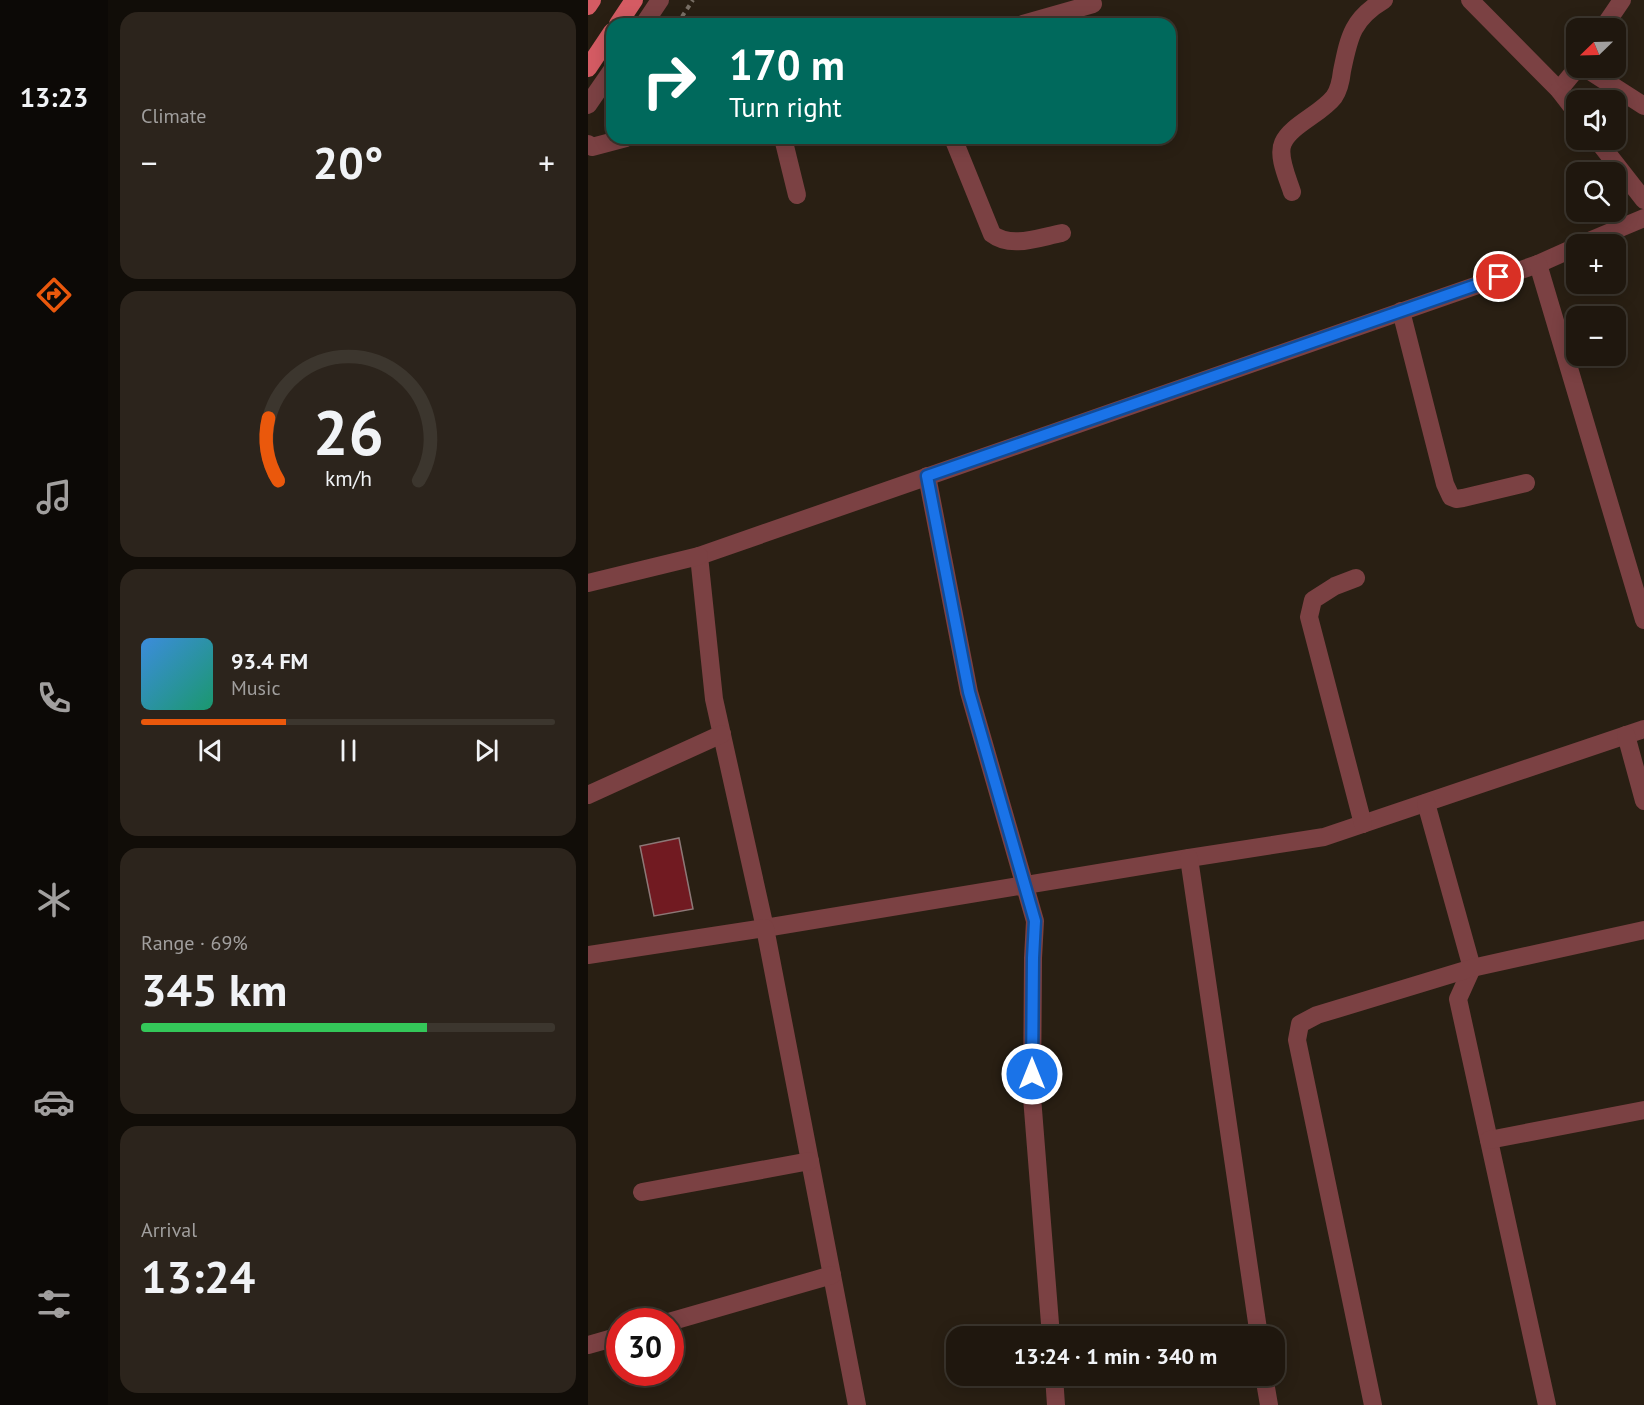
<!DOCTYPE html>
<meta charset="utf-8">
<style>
:root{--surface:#1f170e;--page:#2c241c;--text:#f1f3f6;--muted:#a19f9e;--line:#3c362e;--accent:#ea580c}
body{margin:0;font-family:"PT Sans",sans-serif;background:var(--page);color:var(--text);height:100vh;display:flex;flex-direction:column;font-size:22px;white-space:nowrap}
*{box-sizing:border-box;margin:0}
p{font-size:20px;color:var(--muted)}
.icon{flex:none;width:33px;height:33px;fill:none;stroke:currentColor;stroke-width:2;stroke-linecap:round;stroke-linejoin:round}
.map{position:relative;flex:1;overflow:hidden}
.sheet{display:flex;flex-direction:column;gap:12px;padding:12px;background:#110d08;width:480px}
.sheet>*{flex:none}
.guide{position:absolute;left:18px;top:18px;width:570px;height:126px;border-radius:18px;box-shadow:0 3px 15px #0003,0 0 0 2px var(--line);background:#00695c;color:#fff;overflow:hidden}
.needle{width:39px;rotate:247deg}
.controls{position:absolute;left:978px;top:18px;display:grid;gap:12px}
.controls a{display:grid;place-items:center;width:60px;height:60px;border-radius:12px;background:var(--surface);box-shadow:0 3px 15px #0003,0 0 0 2px var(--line);font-size:30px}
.speed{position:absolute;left:18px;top:1308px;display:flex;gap:12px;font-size:30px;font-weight:700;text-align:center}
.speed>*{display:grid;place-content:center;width:78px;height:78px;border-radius:50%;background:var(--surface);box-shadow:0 3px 15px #0003,0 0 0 2px var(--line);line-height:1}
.speed .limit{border:9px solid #d22;background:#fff;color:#111}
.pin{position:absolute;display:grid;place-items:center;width:51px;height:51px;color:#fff;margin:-26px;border:3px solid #fff;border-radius:50%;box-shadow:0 2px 6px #0007}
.me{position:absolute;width:66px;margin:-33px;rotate:0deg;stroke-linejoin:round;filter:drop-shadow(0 0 4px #0008)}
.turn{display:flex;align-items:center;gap:21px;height:126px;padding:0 24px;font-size:27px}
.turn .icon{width:78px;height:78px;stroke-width:2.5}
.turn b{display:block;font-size:42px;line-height:51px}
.big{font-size:45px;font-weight:800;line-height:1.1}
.sheet .widget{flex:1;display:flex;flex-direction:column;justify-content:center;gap:9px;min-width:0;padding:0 21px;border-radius:18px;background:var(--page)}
.sheet .dial{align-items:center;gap:0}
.dial svg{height:156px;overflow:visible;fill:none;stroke:var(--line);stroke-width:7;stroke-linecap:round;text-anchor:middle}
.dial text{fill:var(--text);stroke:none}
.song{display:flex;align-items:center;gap:18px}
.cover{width:72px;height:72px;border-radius:9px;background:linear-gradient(135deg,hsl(210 70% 55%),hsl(160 70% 35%))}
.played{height:6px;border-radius:3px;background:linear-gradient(90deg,var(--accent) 35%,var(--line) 35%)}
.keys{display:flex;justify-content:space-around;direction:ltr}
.heat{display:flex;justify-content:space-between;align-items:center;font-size:33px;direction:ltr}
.charge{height:9px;border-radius:4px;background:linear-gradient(90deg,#34c759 69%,var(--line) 0)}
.trip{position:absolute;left:358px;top:1326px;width:339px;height:60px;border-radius:18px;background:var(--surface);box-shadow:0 3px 15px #0003,0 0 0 2px var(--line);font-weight:800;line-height:60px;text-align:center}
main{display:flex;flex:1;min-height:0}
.menu{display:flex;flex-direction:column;width:108px;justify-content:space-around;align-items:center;background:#0c0906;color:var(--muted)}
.menu .icon{width:42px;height:42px}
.menu .current{color:var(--accent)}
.menu b{font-size:27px;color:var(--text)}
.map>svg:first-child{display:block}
.building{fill:#711a21;stroke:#8d7877;stroke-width:1.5}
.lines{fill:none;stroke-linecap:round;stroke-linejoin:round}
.path{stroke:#786f65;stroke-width:4;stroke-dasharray:4.5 4.5;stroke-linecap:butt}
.minor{stroke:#7b4143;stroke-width:18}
.tertiary{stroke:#7b4143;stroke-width:18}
.primary{stroke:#d45b63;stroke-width:18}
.route-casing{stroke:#114b97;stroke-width:15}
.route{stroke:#1a73e8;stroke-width:10}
</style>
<main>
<nav class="menu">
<b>13:23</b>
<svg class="icon current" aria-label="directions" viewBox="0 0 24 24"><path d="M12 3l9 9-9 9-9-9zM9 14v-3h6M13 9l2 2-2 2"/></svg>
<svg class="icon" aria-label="music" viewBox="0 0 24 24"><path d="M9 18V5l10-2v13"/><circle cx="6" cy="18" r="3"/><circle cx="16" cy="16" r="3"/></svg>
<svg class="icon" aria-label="phone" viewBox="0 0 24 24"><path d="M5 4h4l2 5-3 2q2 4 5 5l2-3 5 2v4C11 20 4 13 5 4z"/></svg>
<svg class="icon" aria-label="climate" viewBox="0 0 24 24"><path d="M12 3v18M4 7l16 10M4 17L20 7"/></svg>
<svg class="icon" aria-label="car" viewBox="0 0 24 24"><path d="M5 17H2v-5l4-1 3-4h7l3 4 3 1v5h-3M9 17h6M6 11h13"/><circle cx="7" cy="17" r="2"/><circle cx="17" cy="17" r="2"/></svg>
<svg class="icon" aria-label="filters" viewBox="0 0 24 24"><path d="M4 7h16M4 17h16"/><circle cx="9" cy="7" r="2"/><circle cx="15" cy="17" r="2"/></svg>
</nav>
<section class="sheet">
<div class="widget"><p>Climate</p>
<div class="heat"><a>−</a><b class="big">20°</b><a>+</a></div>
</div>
<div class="widget dial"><svg viewBox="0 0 100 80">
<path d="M14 69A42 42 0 1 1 86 69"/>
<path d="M14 69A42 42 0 0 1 9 37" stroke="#ea580c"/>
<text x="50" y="56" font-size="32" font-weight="700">26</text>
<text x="50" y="72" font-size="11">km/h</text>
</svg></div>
<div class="widget">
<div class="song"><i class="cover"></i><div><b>93.4 FM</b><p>Music</p></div></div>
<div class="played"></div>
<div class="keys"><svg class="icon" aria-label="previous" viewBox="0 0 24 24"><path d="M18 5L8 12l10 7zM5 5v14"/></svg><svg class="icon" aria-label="pause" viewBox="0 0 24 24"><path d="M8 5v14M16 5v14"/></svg><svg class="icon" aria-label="next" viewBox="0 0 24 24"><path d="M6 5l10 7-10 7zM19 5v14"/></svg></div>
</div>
<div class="widget"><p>Range · 69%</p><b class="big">345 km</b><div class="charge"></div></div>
<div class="widget"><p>Arrival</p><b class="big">13:24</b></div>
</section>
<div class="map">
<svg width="1056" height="1405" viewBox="0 0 1056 1405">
<rect width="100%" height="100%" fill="#291f13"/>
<!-- building -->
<polygon class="building" points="91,838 105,909 66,916 52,846"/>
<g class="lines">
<!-- path -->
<polyline class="path" points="89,24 105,0"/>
<!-- minor -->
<g class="minor">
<polyline points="435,24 505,4"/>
<polyline points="997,68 1056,106"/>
<polyline points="195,138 209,195"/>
<path d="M 365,138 L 404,234 C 423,249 452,237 474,233"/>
<polyline points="0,144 4,147 38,138"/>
<path d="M 704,192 C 700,179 689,156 695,143 C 703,125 733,114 746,97 C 751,90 753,80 754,71 C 761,37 764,19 796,0"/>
<polyline points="994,244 1056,218"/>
<polyline points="988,247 950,264 111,556 126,699 177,928 601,858 736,837 1056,729"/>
<polyline points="950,264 1056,620"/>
<polyline points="813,311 857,484 863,497 868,499 875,498 938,483"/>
<polyline points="339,476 381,692 447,921 445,958 444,1097 463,1336"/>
<polyline points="768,578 747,586 725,600 721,617 775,824"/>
<polyline points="0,583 111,556"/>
<polyline points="1038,735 1056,801"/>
<polyline points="0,795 134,734"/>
<polyline points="838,803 884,968 870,999 959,1405"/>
<polyline points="601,858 671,1336"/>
<polyline points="0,955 177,928 269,1405"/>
<polyline points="901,1140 1056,1110"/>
<polyline points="54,1192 222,1161"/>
<polyline points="81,1322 244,1275"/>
<polyline points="0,1345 32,1336"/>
<polyline points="466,1376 468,1405"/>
<polyline points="676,1376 681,1405"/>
<polyline points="785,1405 709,1040 712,1024 729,1015 884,968 1056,930"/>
</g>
<!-- tertiary -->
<g class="tertiary">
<polyline points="882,0 971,90 988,112"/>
<polyline points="56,24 72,0"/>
<polyline points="1015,28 1034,0"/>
<polyline points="971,90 989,68"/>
<polyline points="0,105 24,70"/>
<polyline points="1009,140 1056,200"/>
</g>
<!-- primary -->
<g class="primary">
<polyline points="0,6 4,0"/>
<polyline points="30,24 46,0"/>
<polyline points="0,68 24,32"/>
</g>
</g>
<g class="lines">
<!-- route casing -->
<g class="route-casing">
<polyline id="route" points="444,1074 445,958 447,921 381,692 339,476 911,277"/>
</g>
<!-- route -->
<use href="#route" class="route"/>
</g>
</svg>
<div class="controls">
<a><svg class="needle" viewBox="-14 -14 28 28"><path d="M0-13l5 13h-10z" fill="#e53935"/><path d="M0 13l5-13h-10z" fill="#a19f9e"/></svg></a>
<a><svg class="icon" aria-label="sound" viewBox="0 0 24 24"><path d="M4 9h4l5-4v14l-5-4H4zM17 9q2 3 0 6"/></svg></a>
<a><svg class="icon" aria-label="search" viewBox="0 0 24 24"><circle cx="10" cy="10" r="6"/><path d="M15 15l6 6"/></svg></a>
<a>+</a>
<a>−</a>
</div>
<div class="speed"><div class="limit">30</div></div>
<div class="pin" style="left:911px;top:277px;background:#d93025"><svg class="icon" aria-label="arrive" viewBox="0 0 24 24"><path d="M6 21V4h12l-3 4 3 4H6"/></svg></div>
<svg class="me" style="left:444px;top:1074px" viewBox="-20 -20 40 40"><circle r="17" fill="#1a73e8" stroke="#fff" stroke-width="3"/><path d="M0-11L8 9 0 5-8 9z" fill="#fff"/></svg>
<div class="trip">13:24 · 1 min · 340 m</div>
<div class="guide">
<div class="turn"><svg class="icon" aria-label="right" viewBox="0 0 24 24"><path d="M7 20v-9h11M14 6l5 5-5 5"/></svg><div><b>170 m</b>Turn right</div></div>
</div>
</div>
</main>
